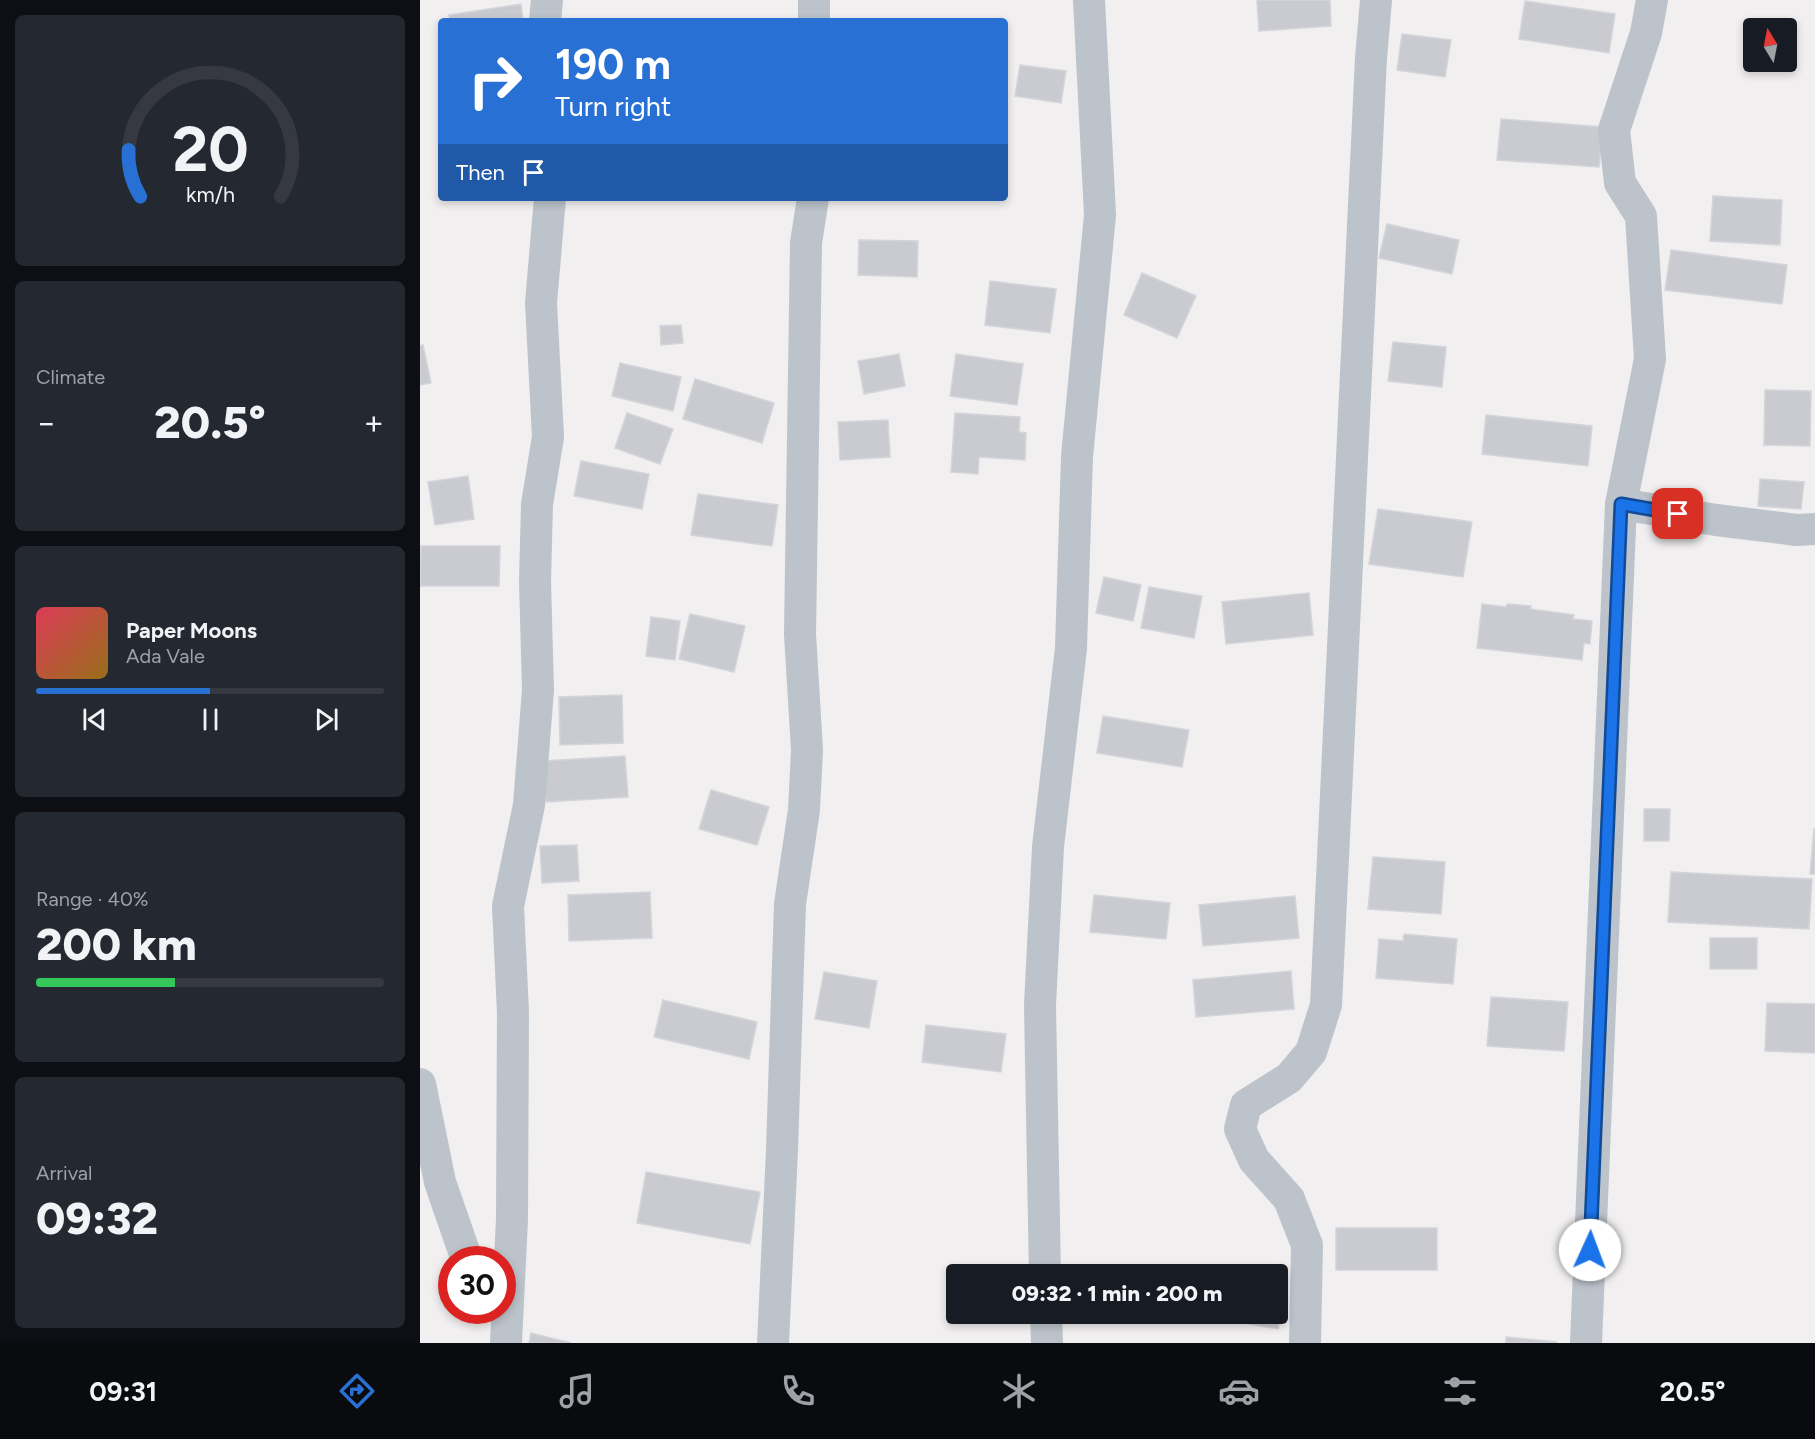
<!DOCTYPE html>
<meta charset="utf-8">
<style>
:root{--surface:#171b24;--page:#242831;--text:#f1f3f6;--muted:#9ea1a6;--line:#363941;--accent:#2870d3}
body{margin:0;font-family:Figtree,sans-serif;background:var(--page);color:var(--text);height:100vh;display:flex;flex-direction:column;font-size:22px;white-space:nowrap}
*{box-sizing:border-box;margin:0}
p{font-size:20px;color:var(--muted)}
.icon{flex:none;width:33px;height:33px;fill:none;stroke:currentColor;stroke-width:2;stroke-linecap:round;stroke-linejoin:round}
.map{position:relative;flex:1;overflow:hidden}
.side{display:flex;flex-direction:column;gap:15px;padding:15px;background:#0d0f14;width:420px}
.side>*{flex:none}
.hud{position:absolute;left:18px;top:18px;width:570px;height:183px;border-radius:6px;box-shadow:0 3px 9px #0003;background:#2870d3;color:#fff;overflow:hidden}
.needle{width:39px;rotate:350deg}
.tools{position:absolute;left:1323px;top:18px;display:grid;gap:12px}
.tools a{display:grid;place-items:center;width:54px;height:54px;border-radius:6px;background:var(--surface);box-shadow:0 3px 9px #0003;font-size:30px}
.speed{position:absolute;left:18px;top:1246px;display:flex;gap:12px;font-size:30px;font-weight:700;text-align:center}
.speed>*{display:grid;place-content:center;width:78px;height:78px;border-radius:50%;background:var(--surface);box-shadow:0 3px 9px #0003;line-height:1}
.speed .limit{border:9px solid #d22;background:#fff;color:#111}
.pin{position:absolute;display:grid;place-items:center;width:51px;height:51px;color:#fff;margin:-26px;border-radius:12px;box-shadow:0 3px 9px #0006}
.me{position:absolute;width:66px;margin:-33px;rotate:2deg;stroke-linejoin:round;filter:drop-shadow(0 0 4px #0008)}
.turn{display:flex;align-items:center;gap:21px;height:126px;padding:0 18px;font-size:27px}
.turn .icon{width:78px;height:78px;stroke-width:2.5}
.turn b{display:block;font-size:42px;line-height:51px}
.then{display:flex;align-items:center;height:57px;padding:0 18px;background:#0003;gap:12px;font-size:22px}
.big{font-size:45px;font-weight:800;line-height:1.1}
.side .widget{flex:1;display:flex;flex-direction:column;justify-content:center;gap:9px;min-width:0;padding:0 21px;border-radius:9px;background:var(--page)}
.side .dial{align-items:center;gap:0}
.dial svg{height:156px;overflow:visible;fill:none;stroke:var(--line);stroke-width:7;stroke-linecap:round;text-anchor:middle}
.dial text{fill:var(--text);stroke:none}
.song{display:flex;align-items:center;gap:18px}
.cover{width:72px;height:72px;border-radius:9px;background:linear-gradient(135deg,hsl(350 70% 55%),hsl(40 70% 35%))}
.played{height:6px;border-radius:3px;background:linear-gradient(90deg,var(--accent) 50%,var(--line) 50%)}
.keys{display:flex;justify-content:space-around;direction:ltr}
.heat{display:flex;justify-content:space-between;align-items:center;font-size:33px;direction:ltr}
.charge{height:9px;border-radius:4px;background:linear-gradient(90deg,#34c759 40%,var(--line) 0)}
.trip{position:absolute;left:526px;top:1264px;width:342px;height:60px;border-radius:6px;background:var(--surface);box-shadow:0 3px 9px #0003;font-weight:800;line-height:60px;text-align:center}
.dock{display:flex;height:96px;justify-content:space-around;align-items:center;background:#090b0e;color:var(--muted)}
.dock .icon{width:42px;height:42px}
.dock .selected{color:var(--accent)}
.dock b{font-size:27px;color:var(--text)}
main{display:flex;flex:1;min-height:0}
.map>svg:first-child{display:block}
.building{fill:#c9cbd1;stroke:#d3d5da;stroke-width:1.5}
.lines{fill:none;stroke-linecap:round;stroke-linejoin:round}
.minor{stroke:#bcc3cb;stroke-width:32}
.route-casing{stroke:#114b97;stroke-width:15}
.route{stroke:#1a73e8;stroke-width:10}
</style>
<main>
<section class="side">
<div class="widget dial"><svg viewBox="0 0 100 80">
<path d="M14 69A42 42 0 1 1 86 69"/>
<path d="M14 69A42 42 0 0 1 8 45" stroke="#2870d3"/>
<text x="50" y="56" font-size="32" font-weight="700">20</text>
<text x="50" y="72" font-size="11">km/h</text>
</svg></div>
<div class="widget"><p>Climate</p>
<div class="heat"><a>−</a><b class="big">20.5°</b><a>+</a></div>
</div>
<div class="widget">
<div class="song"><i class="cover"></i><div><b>Paper Moons</b><p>Ada Vale</p></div></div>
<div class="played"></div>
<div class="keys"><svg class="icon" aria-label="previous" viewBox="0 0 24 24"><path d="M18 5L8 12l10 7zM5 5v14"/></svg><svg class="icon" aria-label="pause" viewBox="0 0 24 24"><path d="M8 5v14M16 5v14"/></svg><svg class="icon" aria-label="next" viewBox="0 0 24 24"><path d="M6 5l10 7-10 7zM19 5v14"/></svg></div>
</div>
<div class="widget"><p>Range · 40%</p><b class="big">200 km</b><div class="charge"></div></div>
<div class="widget"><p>Arrival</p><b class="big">09:32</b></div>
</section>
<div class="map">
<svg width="1395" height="1343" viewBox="0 0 1395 1343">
<rect width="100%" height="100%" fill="#f1efef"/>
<!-- building -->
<g class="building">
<polygon points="837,0 910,0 911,26 839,31"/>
<polygon points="1105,1 1195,14 1189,53 1099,39"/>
<polygon points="101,4 103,21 30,21 29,15"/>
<polygon points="982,34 1031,40 1025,77 977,70"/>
<polygon points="600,65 646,71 641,103 595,96"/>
<polygon points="1081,119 1183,127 1179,167 1077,160"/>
<polygon points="1293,196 1362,200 1360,245 1290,241"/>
<polygon points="967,224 1039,240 1032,274 959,258"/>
<polygon points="439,240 498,241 497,277 438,275"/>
<polygon points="1251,250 1367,265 1362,304 1245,290"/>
<polygon points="722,273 776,296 757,338 704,315"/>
<polygon points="570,281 636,289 630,333 565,325"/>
<polygon points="261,325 263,343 241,345 240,326"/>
<polygon points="973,342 1026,347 1022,387 968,381"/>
<polygon points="3,345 11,383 0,385 0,346"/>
<polygon points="479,354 485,386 444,394 438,361"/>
<polygon points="536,354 603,364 597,405 530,396"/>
<polygon points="200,363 261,377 253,411 192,396"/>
<polygon points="275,379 354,403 342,443 263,419"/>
<polygon points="1345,390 1391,391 1390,446 1344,445"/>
<polygon points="207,413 253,429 240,464 195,448"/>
<polygon points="535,413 600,417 599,432 606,433 605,460 559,457 558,474 531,472"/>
<polygon points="1066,415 1172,426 1168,466 1062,454"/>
<polygon points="468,420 470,457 420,460 418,422"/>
<polygon points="161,461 229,474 222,509 154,496"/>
<polygon points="48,476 54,519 15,525 8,482"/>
<polygon points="1340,479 1384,482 1381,509 1338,506"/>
<polygon points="278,494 358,505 352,546 271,535"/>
<polygon points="958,509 1052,522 1043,577 949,564"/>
<polygon points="1,546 80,546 79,586 0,586"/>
<polygon points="684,577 721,585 713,621 676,613"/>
<polygon points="729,587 782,596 774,638 721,628"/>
<polygon points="889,593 893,635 806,644 802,602"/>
<polygon points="1062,604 1086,607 1087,604 1111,606 1110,609 1154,615 1153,619 1172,621 1170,644 1164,643 1162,660 1057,648"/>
<polygon points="270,614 325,626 314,672 259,659"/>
<polygon points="231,617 260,621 255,660 226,656"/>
<polygon points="202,695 203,743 140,745 139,697"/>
<polygon points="683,716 769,730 762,767 677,753"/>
<polygon points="205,756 208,797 126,802 123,761"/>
<polygon points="291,790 349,807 337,845 279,829"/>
<polygon points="1224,809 1250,809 1249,841 1224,841"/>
<polygon points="1394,829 1395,829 1395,874 1390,874"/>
<polygon points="157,845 159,881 122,883 120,846"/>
<polygon points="953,857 1025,862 1021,914 948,909"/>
<polygon points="1251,872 1392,879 1389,929 1248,922"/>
<polygon points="230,892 232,938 149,941 148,895"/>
<polygon points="674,895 750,903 746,939 670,932"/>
<polygon points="875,896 879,938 783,946 779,905"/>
<polygon points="984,934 1037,939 1033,984 956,978 959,939 983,941"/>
<rect x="1290" y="938" width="47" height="31"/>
<polygon points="871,971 874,1009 776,1017 773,980"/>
<polygon points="404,972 457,981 449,1028 395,1019"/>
<polygon points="1071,997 1148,1002 1144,1051 1067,1046"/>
<polygon points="243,1000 337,1022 329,1059 234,1037"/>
<polygon points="1347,1003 1395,1004 1395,1053 1345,1051"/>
<polygon points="506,1025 586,1034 581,1072 502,1062"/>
<polygon points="226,1172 340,1192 330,1244 217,1223"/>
<rect x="916" y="1228" width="101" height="42"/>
<polygon points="858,1292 865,1293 858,1329 774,1314 858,1314"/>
<polygon points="111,1333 151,1343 109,1343"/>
<polygon points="1086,1337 1136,1342 1136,1343 1086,1343"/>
</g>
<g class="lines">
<!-- minor -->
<g class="minor">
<polyline points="125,21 127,0"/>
<polyline points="394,21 394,0"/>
<polyline points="1201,504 1296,520 1377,530 1395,529"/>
<polyline points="0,1084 20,1182 47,1260"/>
<polyline points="625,1275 620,1005 628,847 651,648 657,457 680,215 669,0"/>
<polyline points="626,1314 627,1343"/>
<polyline points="86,1343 92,1219 93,1013 88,906 109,805 118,690 115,581 117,504 128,437 121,303 130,198"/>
<polyline points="353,1343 362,1150 370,904 384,810 387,750 380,634 386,243 393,198"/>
<polyline points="885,1343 887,1245 869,1199 834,1160 820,1129 826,1105 869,1078 891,1052 906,1005 951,58 956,0"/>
<polyline points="1166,1343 1201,504 1230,359 1221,216 1200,183 1194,130 1226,33 1232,0"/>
</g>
</g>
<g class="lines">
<!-- route casing -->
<g class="route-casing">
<polyline id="route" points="1170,1250 1201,504 1258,514"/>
</g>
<!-- route -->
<use href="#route" class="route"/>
</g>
</svg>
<div class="tools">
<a><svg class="needle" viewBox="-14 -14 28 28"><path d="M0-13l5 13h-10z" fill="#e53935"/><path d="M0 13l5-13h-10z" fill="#9ea1a6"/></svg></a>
</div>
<div class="speed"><div class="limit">30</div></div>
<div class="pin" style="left:1258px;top:514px;background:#d93025"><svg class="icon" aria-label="arrive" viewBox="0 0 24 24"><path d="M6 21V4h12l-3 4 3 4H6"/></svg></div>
<svg class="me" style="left:1170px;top:1250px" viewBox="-20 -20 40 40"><circle r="19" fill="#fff"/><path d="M0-13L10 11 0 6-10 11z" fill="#1a73e8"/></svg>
<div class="trip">09:32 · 1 min · 200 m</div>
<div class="hud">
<div class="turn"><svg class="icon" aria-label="right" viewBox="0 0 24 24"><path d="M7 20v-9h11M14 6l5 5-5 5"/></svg><div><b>190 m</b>Turn right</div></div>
<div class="then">Then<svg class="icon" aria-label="arrive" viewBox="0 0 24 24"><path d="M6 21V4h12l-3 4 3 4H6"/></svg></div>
</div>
</div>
</main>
<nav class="dock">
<b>09:31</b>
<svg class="icon selected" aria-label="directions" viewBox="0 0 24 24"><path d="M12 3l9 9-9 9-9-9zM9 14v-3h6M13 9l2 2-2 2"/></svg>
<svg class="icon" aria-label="music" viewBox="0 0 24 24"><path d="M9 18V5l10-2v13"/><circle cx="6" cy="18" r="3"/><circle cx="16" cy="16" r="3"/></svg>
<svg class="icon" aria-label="phone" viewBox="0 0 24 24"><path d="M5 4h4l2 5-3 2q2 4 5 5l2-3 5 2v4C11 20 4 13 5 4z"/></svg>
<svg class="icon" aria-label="climate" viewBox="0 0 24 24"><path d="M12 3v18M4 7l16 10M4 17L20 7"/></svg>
<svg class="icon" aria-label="car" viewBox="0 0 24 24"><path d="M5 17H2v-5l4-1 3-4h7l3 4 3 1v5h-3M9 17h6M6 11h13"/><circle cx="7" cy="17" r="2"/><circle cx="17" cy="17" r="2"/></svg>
<svg class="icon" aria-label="filters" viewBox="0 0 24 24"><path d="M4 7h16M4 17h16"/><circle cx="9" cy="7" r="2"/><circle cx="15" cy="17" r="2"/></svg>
<b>20.5°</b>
</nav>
